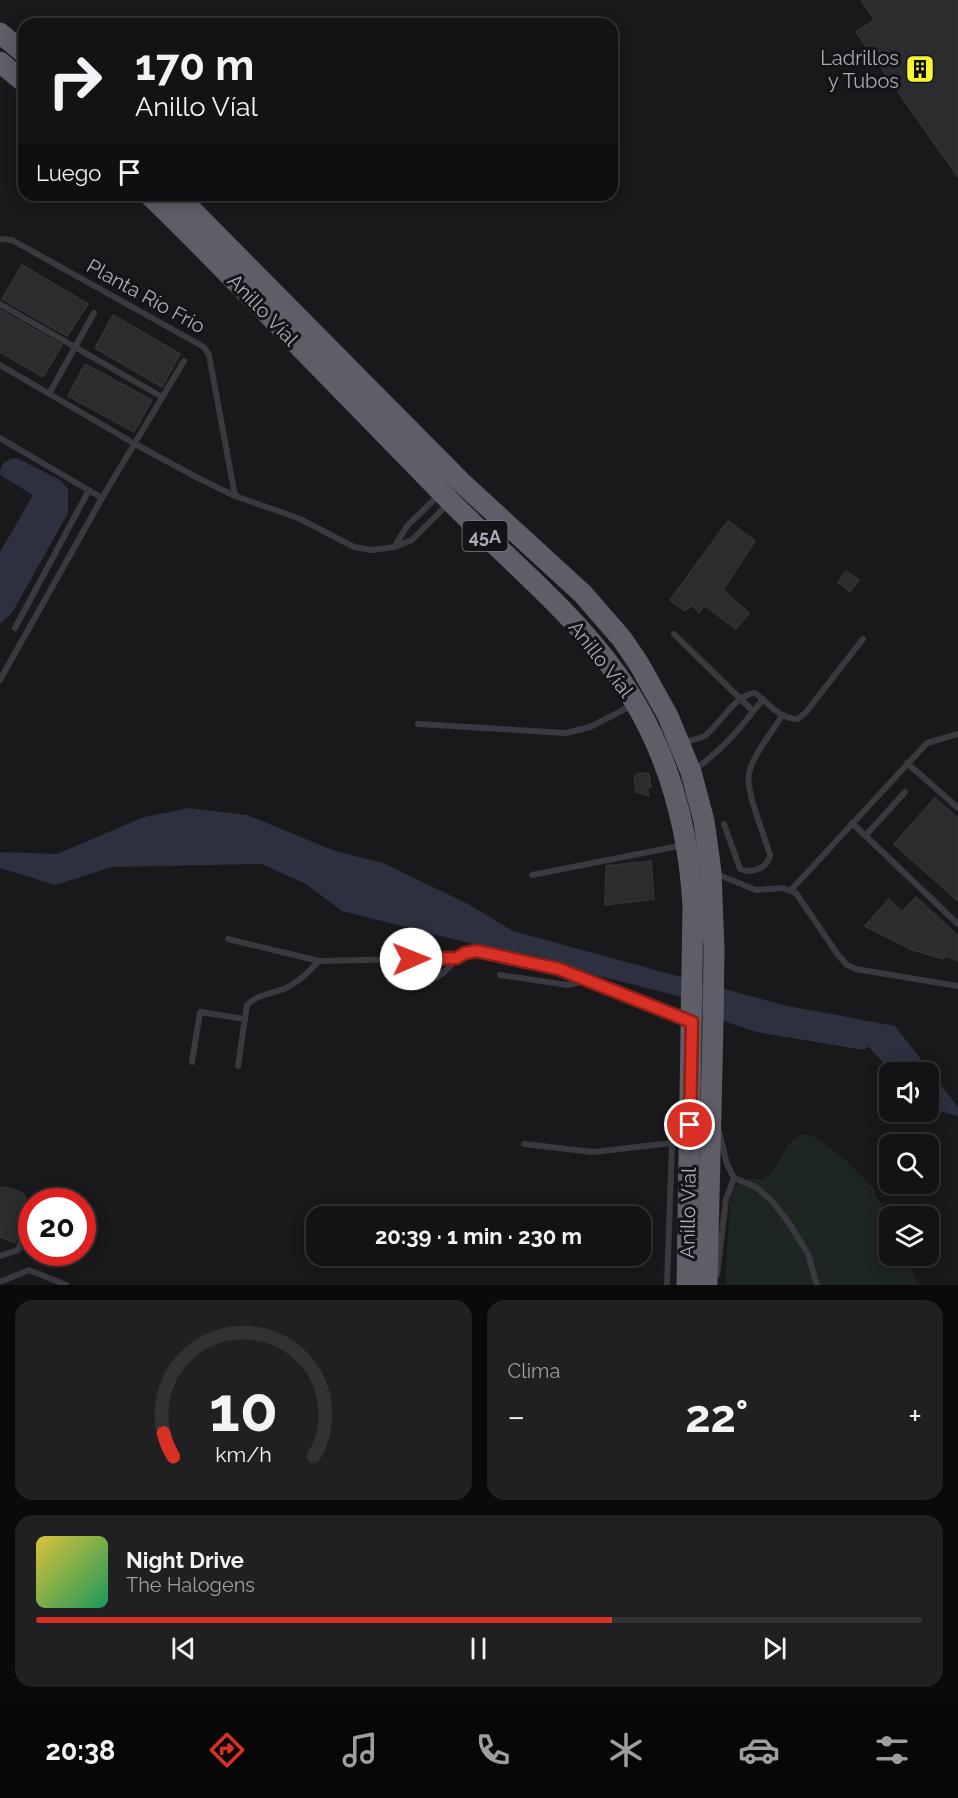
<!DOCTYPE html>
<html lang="es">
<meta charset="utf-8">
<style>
:root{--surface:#131214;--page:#202022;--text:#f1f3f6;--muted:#9d9ea0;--line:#323234;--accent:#d93025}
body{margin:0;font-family:Raleway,sans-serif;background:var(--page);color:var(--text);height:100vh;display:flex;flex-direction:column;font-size:22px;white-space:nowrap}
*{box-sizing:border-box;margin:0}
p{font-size:20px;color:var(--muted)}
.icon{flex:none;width:33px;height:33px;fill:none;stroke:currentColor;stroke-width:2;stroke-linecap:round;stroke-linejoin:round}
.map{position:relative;height:1285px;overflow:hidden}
.sheet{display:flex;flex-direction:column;gap:15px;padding:15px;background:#0a0a0b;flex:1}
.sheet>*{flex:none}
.hud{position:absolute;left:18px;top:18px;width:600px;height:183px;border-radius:18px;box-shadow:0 3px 15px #0003,0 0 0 2px var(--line);background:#131214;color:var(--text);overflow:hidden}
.tools{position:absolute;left:879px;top:1062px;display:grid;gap:12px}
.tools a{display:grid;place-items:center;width:60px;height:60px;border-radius:12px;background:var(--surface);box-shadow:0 3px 15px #0003,0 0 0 2px var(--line);font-size:30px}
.speed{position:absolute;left:18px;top:1188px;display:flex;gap:12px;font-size:30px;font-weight:700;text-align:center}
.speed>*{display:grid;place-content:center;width:78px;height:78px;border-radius:50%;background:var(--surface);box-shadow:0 3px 15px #0003,0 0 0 2px var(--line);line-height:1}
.speed .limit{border:9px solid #d22;background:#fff;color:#111}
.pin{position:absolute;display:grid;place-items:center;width:51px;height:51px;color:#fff;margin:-26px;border:3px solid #fff;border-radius:50%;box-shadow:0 2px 6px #0007}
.me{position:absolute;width:66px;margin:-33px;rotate:89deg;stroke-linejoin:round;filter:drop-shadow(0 0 4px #0008)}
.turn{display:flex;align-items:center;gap:21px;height:126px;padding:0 18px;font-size:27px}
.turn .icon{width:78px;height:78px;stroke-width:2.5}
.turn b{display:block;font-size:42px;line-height:51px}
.then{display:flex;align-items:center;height:57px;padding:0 18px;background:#0003;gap:12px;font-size:22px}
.big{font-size:45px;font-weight:700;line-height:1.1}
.sheet .widget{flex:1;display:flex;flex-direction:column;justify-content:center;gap:9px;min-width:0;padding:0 21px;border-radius:18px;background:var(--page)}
.sheet .dial{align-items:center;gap:0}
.dial svg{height:156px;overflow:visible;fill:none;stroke:var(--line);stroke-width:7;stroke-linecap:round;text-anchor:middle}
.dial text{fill:var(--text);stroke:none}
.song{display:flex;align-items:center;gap:18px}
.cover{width:72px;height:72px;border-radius:9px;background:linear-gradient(135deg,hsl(50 70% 55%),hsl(150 70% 35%))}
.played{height:6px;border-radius:3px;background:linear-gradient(90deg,var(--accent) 65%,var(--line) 65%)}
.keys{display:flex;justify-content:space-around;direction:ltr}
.heat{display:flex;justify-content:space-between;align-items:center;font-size:33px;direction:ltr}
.sheet .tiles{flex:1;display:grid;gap:15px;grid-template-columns:1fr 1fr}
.widget:last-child{grid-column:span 2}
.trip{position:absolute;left:306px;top:1206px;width:345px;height:60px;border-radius:18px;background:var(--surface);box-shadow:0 3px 15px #0003,0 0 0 2px var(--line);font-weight:700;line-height:60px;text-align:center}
.tabs{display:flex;height:96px;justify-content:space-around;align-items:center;background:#080708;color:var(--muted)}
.tabs .icon{width:42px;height:42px}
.tabs .active{color:var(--accent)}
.tabs b{font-size:27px;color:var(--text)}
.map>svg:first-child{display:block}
.green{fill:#1e2621}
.water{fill:#2d313f}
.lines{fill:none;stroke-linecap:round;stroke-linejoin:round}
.river{stroke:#2d313f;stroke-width:21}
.building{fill:#2c2b2e;stroke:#333236;stroke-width:1.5}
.service{stroke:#3a3940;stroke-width:6}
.trunk{stroke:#5e5d68;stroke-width:21}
.route-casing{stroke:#8d1f18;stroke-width:15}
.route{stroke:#d93025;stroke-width:10}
.labels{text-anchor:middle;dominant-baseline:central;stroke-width:6;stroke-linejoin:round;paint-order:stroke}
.shield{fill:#141315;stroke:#7d7d89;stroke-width:1.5}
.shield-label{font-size:18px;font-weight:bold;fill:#aab}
.poi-label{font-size:20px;fill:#aab;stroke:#141315;text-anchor:end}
.street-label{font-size:20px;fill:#aab;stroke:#141315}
</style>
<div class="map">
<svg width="958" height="1285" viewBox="0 0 958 1285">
<rect width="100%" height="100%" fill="#19181a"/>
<!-- green -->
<polygon class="green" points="801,1134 813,1136 843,1157 872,1187 889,1219 890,1256 906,1256 918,1285 725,1285 731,1188 751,1178 762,1180 771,1174 788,1145"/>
<!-- water -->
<g class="water">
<path d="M 17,458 L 60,480 L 68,489 L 68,513 L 12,613 L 0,624 L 0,552 L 33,495 L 0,475 C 0,463 5,460 17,458 Z"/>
<polygon points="189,808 247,815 335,851 383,863 468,904 513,931 783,1005 895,1026 958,1107 958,1116 929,1108 928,1072 890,1072 889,1069 865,1043 342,911 306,884 262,864 112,867 55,885 0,868 0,852 57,854 144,817"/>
</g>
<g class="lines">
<!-- river -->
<polyline class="river" points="699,1002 760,1022 861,1039"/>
</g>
<!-- building -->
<g class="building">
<polygon points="861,0 958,0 958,177 856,32 875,20"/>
<polygon points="22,265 88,304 67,336 2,299"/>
<polygon points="0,310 62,345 43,377 0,352"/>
<polygon points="113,315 180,354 162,387 95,348"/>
<polygon points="85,364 152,400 134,432 68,396"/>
<polygon points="728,521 755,541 723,590 749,613 736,629 704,605 699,613 692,605 685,611 670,600"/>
<polygon points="846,571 859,580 850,592 838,582"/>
<polygon points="644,773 649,774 651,787 647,789 649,796 636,792 634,778 637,774"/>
<polygon points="935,798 958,818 958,901 894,844"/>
<polygon points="651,861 654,899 605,905 606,866"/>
<polygon points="916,897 958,936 958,961 946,956 943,959 913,950 865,926 889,899 902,912"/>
<polygon points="5,1187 23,1193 30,1206 28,1218 23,1221 15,1243 0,1237 0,1188"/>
</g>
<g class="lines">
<!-- service -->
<g class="service">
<polyline points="0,239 12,240 204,347 209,355 235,496"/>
<polyline points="0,304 162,397"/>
<polyline points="0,365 135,444 198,478 235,496 298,518 354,547 371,550 395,547 412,540 448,504"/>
<polyline points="49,394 94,313"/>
<polyline points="0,438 102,498"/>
<polyline points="395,546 407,526 439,495"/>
<polyline points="15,628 89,490"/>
<polyline points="674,634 753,711"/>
<polyline points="0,680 102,498 184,361"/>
<polyline points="418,724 566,733 590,727 633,705"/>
<path d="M 684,742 C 691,740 700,739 706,735 C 722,722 734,695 755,693 C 769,704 780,719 798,719 L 806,712 L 863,639"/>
<polyline points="907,763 958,808"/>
<path d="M 695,769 C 723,750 743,725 763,699"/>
<polyline points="852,823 958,924"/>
<path d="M 724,824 L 740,869 C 752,874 768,868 770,855 C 765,837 745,790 749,773 C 753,755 772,732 782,716"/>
<polyline points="866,835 905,792"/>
<polyline points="714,873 756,890 783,888 796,893 838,955 847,965 856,969 958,986"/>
<polyline points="532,875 684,845"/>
<polyline points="791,890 927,743 958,734"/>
<polyline points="228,939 319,961 456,958"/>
<polyline points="500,975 568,985 587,980"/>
<path d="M 416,981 C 421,981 426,982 431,980 C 450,974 451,955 477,951 L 559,969 L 686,1019"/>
<polyline points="192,1062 200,1012 245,1019"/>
<path d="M 238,1066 L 247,1005 C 258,994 272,994 286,988 C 299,982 309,971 319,961"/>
<polyline points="719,1132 727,1164 734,1178 756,1187 772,1201 789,1223 808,1254 817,1285"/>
<polyline points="524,1144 593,1152 672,1143"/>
<polyline points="0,1256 18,1250 28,1223"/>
<polyline points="717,1275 726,1199 734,1178"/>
<polyline points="0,1282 29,1270 66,1285"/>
<polyline points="667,1285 672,1143 683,1132"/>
</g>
<!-- trunk -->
<g class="trunk">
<polyline points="0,33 24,53"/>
<polyline points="0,62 24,82"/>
<path d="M 149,195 C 187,231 223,269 260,306 C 323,371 386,436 450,501 C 514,566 590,625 636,704 C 672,766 689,835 693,906 L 687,1285"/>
<polyline points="177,195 461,482 583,594 622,639 639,664 668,716 691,772 704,821 711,872 714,949 713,1023 707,1285"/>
</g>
</g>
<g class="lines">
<!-- route casing -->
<g class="route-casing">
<polyline id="route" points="411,959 457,958 465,953 477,951 559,969 692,1022 690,1125"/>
</g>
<!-- route -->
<use href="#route" class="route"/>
</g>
<!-- icons -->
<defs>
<g id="building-square" transform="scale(1.5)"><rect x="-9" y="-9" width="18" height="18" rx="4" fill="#f9f631" stroke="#141315"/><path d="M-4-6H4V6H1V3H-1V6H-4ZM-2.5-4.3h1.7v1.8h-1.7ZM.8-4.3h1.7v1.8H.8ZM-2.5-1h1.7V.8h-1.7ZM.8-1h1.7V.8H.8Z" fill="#111"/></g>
</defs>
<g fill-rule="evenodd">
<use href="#building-square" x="920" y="69"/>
</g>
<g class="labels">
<!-- shield labels -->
<rect class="shield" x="462.5" y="521" width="45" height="30" rx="4.5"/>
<g class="shield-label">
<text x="485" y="536">45A</text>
</g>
<!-- poi labels -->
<g class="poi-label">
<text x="899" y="58">Ladrillos<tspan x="899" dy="23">y Tubos</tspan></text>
</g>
<!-- street labels -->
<g class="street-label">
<text transform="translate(146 296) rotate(29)">Planta Río Frio</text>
<text transform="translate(263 310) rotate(46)">Anillo Víal</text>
<text transform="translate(601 659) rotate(52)">Anillo Víal</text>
<text transform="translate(688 1213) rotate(-89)">Anillo Víal</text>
</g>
</g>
</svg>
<div class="tools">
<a><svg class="icon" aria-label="sound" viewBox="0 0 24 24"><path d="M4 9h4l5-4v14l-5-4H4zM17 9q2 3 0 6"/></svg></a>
<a><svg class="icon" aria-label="search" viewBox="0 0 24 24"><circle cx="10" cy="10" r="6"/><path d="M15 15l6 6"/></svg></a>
<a><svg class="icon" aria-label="layers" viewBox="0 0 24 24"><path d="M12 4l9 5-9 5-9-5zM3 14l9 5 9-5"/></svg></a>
</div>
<div class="speed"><div class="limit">20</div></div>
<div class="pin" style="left:690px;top:1125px;background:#d93025"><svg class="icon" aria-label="arrive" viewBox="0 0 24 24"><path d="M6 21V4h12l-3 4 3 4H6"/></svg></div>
<svg class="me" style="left:411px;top:959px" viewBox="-20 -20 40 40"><circle r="19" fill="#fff"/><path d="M0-13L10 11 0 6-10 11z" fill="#d93025"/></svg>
<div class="trip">20:39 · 1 min · 230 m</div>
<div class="hud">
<div class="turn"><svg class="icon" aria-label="right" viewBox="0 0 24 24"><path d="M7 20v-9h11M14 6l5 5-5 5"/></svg><div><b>170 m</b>Anillo Víal</div></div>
<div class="then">Luego<svg class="icon" aria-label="arrive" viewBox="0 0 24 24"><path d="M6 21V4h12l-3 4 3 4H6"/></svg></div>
</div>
</div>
<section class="sheet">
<div class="tiles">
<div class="widget dial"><svg viewBox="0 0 100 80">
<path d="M14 69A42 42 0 1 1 86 69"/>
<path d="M14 69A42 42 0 0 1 9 57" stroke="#d93025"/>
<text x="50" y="56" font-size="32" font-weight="700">10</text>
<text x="50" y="72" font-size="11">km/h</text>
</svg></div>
<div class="widget"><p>Clima</p>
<div class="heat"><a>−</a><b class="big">22°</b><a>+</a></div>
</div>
<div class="widget">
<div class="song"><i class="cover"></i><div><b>Night Drive</b><p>The Halogens</p></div></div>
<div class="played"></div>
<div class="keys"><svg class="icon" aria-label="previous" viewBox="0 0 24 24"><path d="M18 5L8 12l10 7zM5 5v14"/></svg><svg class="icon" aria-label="pause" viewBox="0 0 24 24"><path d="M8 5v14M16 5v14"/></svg><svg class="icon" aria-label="next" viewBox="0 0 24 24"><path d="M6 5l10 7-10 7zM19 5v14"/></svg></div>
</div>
</div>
</section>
<nav class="tabs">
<b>20:38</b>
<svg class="icon active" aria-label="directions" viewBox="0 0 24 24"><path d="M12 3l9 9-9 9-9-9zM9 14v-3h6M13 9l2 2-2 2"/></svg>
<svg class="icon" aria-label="music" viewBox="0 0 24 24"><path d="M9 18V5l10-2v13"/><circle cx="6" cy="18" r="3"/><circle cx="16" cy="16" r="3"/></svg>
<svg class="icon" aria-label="phone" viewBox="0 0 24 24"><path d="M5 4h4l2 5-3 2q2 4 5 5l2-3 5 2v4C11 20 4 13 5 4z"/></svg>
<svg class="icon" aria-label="climate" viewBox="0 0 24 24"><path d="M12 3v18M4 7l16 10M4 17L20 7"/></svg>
<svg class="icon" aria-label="car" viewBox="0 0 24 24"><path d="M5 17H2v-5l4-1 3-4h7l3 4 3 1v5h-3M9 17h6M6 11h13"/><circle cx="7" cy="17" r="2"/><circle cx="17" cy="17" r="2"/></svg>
<svg class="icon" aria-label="filters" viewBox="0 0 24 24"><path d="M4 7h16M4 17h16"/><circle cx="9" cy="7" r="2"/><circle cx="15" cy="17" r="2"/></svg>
</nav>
